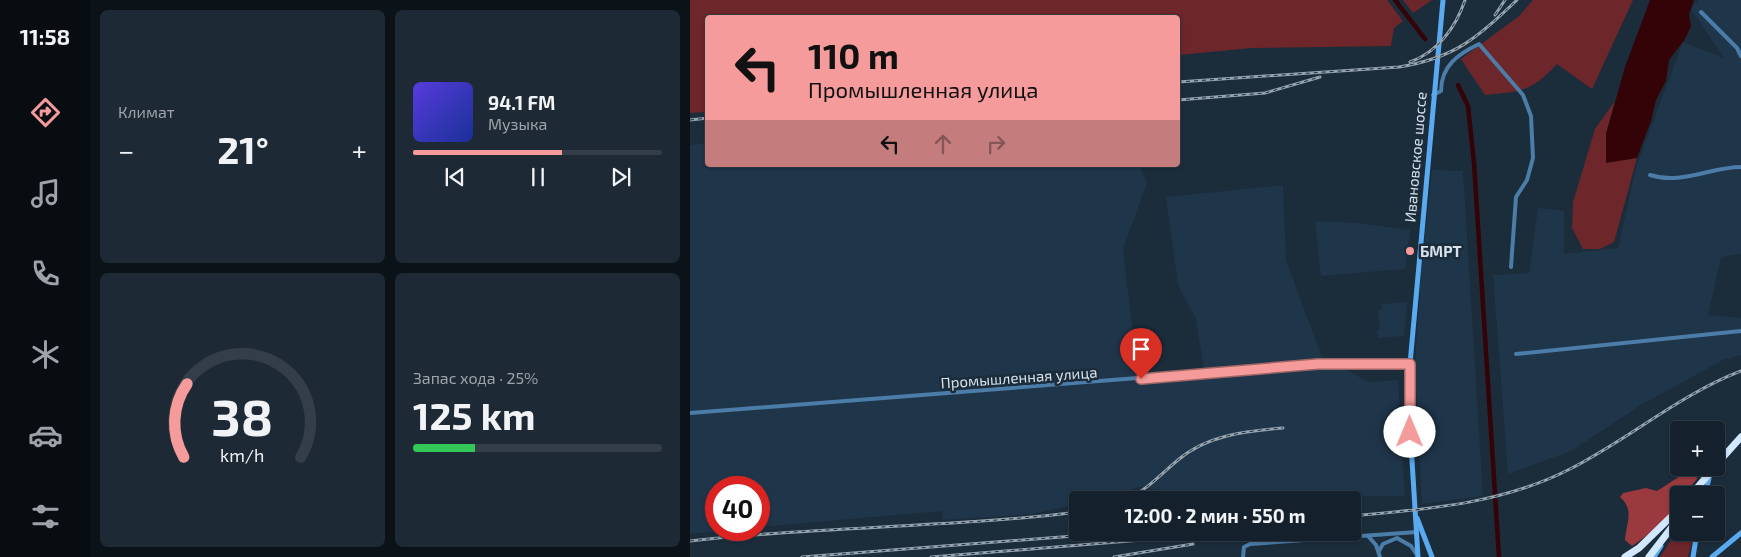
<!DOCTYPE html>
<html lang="ru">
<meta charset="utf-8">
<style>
:root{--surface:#14212c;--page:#1d2934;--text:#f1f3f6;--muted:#9da3a9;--line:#333e48;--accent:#f59b9b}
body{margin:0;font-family:"Exo 2",sans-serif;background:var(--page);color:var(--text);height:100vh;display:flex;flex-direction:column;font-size:19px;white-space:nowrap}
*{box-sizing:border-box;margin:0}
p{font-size:16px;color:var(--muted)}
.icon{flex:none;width:28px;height:28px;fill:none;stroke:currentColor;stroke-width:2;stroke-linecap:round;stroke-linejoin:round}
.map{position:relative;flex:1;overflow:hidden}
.drawer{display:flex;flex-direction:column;gap:10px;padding:10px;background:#0b1218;width:600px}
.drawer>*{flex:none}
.hud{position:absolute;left:15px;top:15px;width:475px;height:152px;border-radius:5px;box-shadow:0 1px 4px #0004,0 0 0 1px var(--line);background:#f59b9b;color:#111;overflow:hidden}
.controls{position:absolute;left:980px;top:421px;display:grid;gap:10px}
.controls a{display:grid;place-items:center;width:55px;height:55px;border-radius:5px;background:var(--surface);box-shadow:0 1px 4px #0004,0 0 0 1px var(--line);font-size:25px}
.speed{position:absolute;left:15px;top:476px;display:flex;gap:10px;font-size:25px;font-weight:700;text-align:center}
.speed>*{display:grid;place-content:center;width:65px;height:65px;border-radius:50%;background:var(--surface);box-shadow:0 1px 4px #0004,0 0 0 1px var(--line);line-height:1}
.speed .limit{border:8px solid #d22;background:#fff;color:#111}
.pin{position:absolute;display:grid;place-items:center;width:42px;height:42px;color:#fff;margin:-51px -21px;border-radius:50% 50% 50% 0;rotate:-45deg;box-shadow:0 0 5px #0007}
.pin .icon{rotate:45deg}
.me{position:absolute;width:55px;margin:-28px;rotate:0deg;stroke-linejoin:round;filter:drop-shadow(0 0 4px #0008)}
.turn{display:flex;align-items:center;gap:18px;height:105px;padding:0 20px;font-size:22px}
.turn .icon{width:65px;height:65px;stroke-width:2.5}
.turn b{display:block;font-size:35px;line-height:42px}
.lanes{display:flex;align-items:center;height:48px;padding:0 20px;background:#0003;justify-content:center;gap:25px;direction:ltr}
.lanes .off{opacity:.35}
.big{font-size:38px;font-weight:700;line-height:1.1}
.drawer .card{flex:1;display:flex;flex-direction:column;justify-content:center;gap:8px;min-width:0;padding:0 18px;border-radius:8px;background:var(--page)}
.drawer .dial{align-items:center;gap:0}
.dial svg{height:130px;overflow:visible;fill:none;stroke:var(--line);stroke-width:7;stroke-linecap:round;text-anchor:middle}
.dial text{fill:var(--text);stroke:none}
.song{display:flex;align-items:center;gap:15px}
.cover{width:60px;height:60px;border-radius:8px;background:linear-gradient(135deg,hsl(250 70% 55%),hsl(230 70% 35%))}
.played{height:5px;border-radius:2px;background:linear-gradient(90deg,var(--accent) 60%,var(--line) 60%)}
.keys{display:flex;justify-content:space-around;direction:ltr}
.heat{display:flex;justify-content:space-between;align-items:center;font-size:28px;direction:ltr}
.charge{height:8px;border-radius:4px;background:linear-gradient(90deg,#34c759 25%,var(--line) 0)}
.drawer .tiles{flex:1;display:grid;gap:10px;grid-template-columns:repeat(2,1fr)}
.trip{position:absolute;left:379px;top:491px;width:292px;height:50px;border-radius:5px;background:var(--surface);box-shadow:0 1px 4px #0004,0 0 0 1px var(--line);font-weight:700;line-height:50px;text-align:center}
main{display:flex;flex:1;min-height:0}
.tab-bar{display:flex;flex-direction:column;width:90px;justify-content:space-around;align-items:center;background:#080d12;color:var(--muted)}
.tab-bar .icon{width:35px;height:35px}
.tab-bar .current{color:var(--accent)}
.tab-bar b{font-size:22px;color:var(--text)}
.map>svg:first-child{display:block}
.built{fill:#1f354a}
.green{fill:#6d262a}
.forest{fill:#9a393e}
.water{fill:#340308}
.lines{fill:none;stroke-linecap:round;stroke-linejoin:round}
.canal{stroke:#340308;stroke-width:4.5}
.street{stroke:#4c7ca8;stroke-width:4}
.secondary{stroke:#5aaaf0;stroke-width:5}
.highway{stroke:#d2e8fe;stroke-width:7}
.rail-casing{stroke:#96a4af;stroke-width:3}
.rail{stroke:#1b2c3b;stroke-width:1;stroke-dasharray:4;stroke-linecap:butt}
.route-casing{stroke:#9f6565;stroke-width:12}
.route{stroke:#f59b9b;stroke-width:9}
.poi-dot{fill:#f59b9b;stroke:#1b2c3b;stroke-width:2}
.labels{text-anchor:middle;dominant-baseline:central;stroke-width:5;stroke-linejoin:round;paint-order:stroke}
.street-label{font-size:15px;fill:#d7e2ec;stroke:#1b2c3b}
.poi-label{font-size:15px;font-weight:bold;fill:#d7e2ec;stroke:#1b2c3b;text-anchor:start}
</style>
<main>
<nav class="tab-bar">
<b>11:58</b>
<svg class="icon current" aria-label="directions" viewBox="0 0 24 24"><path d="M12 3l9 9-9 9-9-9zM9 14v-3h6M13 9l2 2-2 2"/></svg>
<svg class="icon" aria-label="music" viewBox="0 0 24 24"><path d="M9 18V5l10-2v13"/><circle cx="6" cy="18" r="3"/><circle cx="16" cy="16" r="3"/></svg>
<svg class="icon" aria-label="phone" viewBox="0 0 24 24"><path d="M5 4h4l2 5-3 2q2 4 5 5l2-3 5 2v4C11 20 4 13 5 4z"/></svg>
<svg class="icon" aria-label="climate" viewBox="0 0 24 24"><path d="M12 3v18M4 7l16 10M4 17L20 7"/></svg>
<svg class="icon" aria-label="car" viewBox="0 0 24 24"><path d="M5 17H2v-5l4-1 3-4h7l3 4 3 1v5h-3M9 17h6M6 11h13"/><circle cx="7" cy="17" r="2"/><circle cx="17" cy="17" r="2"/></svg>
<svg class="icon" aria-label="filters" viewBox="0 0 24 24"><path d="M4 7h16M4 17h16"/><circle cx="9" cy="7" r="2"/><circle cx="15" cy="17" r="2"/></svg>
</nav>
<section class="drawer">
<div class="tiles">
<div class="card"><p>Климат</p>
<div class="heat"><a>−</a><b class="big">21°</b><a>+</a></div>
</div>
<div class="card">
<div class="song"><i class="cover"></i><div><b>94.1 FM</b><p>Музыка</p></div></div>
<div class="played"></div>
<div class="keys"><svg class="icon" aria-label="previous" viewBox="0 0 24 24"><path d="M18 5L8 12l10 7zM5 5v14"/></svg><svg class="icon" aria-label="pause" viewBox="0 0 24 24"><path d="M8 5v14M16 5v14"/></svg><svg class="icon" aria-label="next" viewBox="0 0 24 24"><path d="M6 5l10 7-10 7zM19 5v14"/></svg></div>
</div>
<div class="card dial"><svg viewBox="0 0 100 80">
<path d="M14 69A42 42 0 1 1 86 69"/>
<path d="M14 69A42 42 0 0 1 16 24" stroke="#f59b9b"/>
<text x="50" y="56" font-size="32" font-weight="700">38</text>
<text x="50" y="72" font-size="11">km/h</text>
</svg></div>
<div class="card"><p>Запас хода · 25%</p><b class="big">125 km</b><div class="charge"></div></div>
</div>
</section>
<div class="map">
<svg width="1051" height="557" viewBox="0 0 1051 557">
<rect width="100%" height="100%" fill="#1b2c3b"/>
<!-- built -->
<g class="built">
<polygon points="1008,0 1051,0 1051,254 1031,257 1018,315 1051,318 1051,355 1033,360 951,405 881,451 818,474 803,275 839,273 848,208 874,211 874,254 928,248 946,168 993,42 1034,58 1001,9"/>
<polygon points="17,143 18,165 449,165 457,183 433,249 449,384 514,370 506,319 488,285 476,197 593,185 596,260 632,357 679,382 708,380 715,496 514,498 450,487 409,499 388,500 387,504 342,514 253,520 252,511 69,527 69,488 26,488 26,530 41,530 0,534 0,145"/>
<polygon points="742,170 773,171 793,496 732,504 725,365 731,274"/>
<polygon points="625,221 668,223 720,230 715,269 631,276"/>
<polygon points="717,302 714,336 688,338 687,330 690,329 688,310 692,309 691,304"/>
</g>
<!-- green -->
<g class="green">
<polygon points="0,0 697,0 713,21 704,28 701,46 562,48 488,55 488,18 18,18 17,112 0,113"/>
<polygon points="713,0 742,0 723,13"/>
<path d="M 843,0 L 943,0 L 902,89 L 867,64 C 841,92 832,91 795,95 L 771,59 L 829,16 Z"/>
<polygon points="925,101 916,134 916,162 947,158 924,242 910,249 893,249 882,228 883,202 905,129"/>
<polygon points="989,528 989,532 1004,533 998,557 970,557"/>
</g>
<!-- forest -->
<path class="forest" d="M 995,473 L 1006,475 L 1007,479 L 993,495 L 989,495 C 989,510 955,538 942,546 L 935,540 C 936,523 945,510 930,497 L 933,493 L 956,488 L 967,491 Z"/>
<!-- water -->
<polygon class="water" points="960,0 1004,0 999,14 1001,26 995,39 979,60 976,81 966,100 961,121 947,158 916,163 916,134 935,67"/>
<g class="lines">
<!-- canal -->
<g class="canal">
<polyline points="705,0 735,39"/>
<polyline points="768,85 778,106 784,163 809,557"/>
</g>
<!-- street -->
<g class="street">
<polyline points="1011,12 1047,48 1051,56"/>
<path d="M 743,95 L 751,91 C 751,66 768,54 789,44 L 833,95 L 841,116 L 843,158 L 837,180 L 826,197 L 821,267"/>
<path d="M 960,175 C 991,185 1021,167 1051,167"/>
<polyline points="826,354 1051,331"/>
<polyline points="0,413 628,364 720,364"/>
<polyline points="678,536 686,545 690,557"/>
<polyline points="689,551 693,544 707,538 721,546 727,555"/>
<polyline points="553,557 554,547 560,544 727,532"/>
</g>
<!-- secondary -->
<g class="secondary">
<polyline points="1015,495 1020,474"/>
<polyline points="727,518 742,557"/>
<polyline points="728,557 720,428 720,364 753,0"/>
<polyline points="964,557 971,546"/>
<polyline points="1003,557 1007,532"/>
<polyline points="1022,557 1051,533"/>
</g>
<!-- highway -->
<g class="highway">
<polyline points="1026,465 1051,437"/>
<polyline points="1001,495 1024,468"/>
<polyline points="935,557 949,548 989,509"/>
<polyline points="959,557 989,518"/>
</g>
<!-- rail casing -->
<g class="rail-casing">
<g id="rail">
<polyline points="805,15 815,0"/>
<path d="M 720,62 C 748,52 766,27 775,0"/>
<path d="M 488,82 L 709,67 C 765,58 787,38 827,0"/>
<polyline points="488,100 575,93 630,77"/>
<polyline points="0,120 18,118"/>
<path d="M 436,500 C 457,490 471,474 488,460 C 517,435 557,431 593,428"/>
<path d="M 662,516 C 738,509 812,504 880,469 C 939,439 989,395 1051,371"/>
<polyline points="533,538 563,532"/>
<path d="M 0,541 C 129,526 259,528 388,512"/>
<polyline points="112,557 436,532"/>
<polyline points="241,557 538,533"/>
<polyline points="424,557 503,544"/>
</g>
</g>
<!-- rail -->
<use href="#rail" class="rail"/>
</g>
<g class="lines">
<!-- route casing -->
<g class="route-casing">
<polyline id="route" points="451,379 628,364 720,364 720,432"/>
</g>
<!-- route -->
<use href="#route" class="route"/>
</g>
<!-- markers -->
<circle class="poi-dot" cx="720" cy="251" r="5"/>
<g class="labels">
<!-- street labels -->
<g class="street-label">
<text transform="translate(725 157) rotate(-85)">Ивановское шоссе</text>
<text transform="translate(329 377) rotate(-4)">Промышленная улица</text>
</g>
<!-- poi labels -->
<g class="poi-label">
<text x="730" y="251">БМРТ</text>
</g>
</g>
</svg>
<div class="controls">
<a>+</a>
<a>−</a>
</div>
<div class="speed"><div class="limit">40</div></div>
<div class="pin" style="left:451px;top:379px;background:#d93025"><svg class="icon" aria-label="arrive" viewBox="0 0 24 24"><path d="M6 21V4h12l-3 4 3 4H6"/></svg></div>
<svg class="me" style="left:720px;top:432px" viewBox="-20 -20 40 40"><circle r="19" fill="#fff"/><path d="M0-13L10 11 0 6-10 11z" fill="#f59b9b"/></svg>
<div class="trip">12:00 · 2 мин · 550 m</div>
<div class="hud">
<div class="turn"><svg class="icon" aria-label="left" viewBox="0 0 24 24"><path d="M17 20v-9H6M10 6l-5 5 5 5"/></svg><div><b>110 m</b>Промышленная улица</div></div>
<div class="lanes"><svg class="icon" aria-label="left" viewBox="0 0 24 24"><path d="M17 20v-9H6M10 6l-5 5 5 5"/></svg><svg class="icon off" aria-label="ahead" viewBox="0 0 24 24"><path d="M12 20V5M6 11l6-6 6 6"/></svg><svg class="icon off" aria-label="right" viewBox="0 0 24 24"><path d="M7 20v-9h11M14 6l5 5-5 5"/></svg></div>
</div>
</div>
</main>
